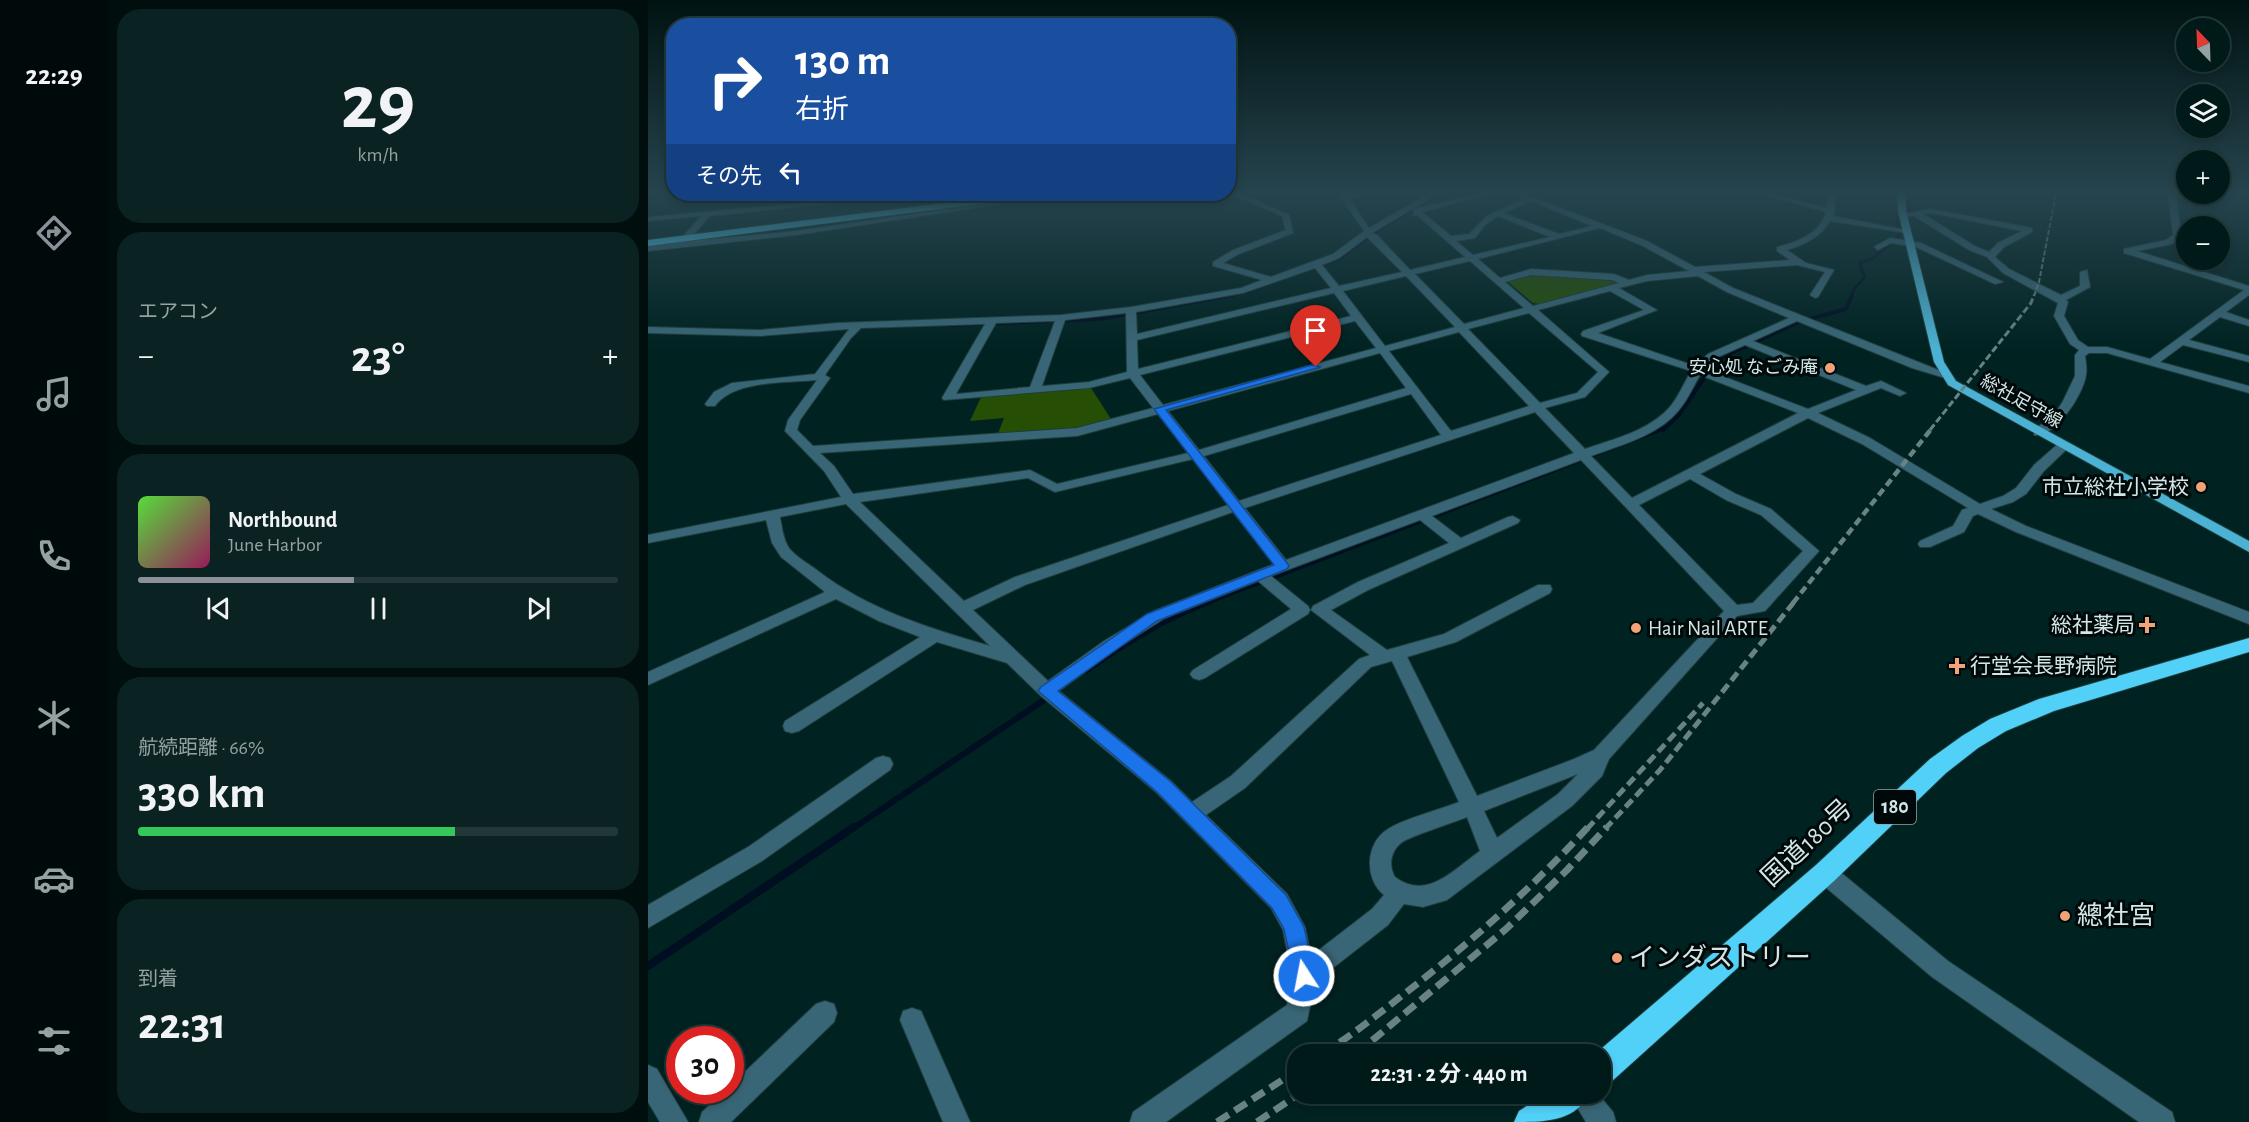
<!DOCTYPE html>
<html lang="ja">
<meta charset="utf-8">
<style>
:root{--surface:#001a19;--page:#0a2322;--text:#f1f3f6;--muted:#95a1a2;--line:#223838;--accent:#8c9099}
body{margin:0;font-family:"Alegreya Sans","Noto Sans JP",sans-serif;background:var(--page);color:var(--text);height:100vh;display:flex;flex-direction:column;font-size:22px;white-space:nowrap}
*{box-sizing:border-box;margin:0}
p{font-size:20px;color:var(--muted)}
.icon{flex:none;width:33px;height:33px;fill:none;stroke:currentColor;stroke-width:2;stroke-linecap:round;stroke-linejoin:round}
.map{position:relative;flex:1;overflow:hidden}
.side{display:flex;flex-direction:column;gap:9px;padding:9px;background:#000e0e;width:540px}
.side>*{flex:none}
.top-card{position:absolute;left:18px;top:18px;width:570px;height:183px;border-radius:24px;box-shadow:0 3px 9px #0003,0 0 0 2px var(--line);background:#1a4fa0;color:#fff;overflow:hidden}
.needle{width:39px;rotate:337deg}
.controls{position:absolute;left:1528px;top:18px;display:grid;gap:12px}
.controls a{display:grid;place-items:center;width:54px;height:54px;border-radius:50%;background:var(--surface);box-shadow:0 3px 9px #0003,0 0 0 2px var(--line);font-size:30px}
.speed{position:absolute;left:18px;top:1026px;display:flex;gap:12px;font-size:30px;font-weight:700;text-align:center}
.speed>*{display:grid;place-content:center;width:78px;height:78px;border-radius:50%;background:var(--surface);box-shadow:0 3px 9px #0003,0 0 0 2px var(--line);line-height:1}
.speed .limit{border:9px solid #d22;background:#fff;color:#111}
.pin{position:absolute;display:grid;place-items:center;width:51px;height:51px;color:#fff;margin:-62px -26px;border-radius:50% 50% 50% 0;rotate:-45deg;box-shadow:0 0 6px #0007}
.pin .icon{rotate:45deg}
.me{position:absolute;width:66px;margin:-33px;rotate:349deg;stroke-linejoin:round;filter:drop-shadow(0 0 4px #0008)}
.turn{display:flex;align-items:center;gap:21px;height:126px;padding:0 30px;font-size:27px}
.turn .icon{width:78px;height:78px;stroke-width:2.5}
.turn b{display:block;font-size:42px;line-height:51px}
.then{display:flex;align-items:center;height:57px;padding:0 30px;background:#0003;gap:12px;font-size:22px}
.big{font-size:45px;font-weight:700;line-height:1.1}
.side .widget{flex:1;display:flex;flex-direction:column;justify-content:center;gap:9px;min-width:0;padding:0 21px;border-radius:24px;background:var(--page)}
.side .dial{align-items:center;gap:0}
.dial b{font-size:78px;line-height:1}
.song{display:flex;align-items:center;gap:18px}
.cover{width:72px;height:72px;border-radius:9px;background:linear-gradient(135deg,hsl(110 70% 55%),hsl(330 70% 35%))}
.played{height:6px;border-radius:3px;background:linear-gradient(90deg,var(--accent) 45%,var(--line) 45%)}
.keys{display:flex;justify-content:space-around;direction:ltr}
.heat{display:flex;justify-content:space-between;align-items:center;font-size:33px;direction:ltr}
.charge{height:9px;border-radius:4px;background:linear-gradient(90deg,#34c759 66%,var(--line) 0)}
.trip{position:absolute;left:639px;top:1044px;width:324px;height:60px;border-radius:24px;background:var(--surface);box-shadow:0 3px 9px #0003,0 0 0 2px var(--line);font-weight:700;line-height:60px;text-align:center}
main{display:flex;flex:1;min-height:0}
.tab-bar{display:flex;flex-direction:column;width:108px;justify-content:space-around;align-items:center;background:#000a0a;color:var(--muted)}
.tab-bar .icon{width:42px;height:42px}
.tab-bar .on{color:var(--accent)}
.tab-bar b{font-size:27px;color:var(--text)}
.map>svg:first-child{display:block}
.green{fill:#264f05}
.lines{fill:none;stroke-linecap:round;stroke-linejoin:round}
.stream-far4{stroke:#000e21;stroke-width:3}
.stream-far3{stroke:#000e21;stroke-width:4}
.stream-far2{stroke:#000e21;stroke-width:4.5}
.stream-far1{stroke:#000e21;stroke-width:6}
.stream{stroke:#000e21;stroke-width:8}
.minor-casing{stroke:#1e3e3d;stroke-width:2}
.major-casing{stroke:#1e3e3d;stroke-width:2}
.highway-casing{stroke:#1e3e3d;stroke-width:2}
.minor{fill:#396676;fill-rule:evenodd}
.major{fill:#4cb2d3;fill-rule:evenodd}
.highway{fill:#51d0f8;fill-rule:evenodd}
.rail-far4{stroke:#688382;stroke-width:2;stroke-dasharray:5 2;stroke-linecap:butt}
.rail-far3{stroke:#688382;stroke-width:3;stroke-dasharray:7 3;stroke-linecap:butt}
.rail-far2{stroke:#688382;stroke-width:4.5;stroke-dasharray:8 4.5;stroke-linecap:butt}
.rail-far1{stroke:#688382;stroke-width:5;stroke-dasharray:10 5;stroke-linecap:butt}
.rail{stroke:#688382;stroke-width:7;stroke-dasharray:14 7;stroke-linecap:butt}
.route{fill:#1a73e8;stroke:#114b97;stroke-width:1.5}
.poi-dot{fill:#f0a279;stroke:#000909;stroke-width:2}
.labels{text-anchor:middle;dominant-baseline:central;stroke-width:6;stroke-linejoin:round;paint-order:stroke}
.far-poi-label{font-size:18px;fill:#d4e7e6;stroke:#000909;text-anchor:end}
.far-street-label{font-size:18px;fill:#d4e7e6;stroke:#000909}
.shield{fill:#000909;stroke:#94a4a4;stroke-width:1.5}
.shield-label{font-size:20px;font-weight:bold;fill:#d4e7e6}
.poi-label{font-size:21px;fill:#d4e7e6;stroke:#000909;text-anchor:end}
.near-street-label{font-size:26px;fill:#d4e7e6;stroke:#000909}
.near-poi-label{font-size:26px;fill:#d4e7e6;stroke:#000909;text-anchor:start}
</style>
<main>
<nav class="tab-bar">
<b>22:29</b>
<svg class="icon on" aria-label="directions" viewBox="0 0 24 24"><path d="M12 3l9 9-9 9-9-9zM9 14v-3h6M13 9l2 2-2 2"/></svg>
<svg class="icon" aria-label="music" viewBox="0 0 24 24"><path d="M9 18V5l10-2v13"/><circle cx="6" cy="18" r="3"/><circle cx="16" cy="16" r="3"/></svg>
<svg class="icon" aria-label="phone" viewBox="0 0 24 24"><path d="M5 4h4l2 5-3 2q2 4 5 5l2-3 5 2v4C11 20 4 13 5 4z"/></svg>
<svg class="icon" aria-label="climate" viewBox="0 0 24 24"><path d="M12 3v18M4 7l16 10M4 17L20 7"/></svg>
<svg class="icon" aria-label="car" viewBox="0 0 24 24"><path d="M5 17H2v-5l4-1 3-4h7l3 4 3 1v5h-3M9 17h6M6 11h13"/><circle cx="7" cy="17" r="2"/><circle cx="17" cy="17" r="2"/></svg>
<svg class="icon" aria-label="filters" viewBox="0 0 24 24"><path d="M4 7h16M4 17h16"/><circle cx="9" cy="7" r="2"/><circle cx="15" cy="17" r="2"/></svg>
</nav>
<section class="side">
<div class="widget dial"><b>29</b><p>km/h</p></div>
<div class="widget"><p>エアコン</p>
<div class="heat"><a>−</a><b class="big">23°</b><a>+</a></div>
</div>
<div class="widget">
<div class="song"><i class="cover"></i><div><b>Northbound</b><p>June Harbor</p></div></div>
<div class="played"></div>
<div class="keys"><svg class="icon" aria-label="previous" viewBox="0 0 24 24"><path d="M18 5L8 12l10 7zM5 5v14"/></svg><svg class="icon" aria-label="pause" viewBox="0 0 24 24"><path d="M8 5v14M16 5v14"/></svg><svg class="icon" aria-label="next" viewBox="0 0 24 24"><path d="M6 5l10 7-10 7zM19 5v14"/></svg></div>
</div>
<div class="widget"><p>航続距離 · 66%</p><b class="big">330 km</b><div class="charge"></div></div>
<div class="widget"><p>到着</p><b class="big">22:31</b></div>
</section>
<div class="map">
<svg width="1601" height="1122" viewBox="0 0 1601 1122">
<rect width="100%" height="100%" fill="#002221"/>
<!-- green -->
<g class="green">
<polygon points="887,274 963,278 972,283 891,304 885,303 859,281"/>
<polygon points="443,388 463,419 425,429 349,436 356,418 322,421 333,397"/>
</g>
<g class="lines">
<!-- stream-far4 -->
<g class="stream-far4">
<polyline points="1260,212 1262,212 1259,200 1274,193"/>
<polyline points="577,296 594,293 691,259 734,228 793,193"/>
<polyline points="1203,296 1206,289 1217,277 1211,263 1224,259 1252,236 1249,214"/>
</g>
<!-- stream-far3 -->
<g class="stream-far3">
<polyline points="299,325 452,319 585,295"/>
<polyline points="1015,430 1030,416 1065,365 1076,356 1151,322 1198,309 1204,295"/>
</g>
<!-- stream-far2 -->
<polyline class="stream-far2" points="558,603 1016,428"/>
<!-- stream-far1 -->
<g class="stream-far1">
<path d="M 439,670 C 479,642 516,619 561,602"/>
<polyline points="204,829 402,696"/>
</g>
<!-- stream -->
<polyline class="stream" points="0,966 206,827"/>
<!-- minor casing -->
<g class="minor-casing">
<g id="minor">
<path d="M 581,193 L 591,193 L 641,215 L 645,233 L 591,254 L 575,263 L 623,277 L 685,254 L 716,231 L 692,196 L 696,194 L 727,193 L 701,198 L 721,228 L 782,193 L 791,193 L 724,233 L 729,235 L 762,270 L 817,257 L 769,215 L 765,215 L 766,209 L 833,193 L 847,193 L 774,212 L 803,236 L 821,234 L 839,216 L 876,199 L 864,193 L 874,193 L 999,241 L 1047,267 L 1142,260 L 1129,251 L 1129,247 C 1149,242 1172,234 1178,212 L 1109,193 L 1121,193 L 1179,208 L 1179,196 L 1186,194 L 1187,211 L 1185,216 L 1263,231 L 1259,233 L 1182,221 C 1173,237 1156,245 1139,250 L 1158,263 L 1186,270 L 1170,297 L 1167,298 L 1162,295 L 1177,272 L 1149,265 L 1056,272 L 1085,288 L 1303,375 L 1297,378 L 1264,368 L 1149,321 L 1105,341 L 1218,386 L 1233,381 L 1258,393 L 1252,396 L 1233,388 L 1170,413 L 1222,438 L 1332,504 L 1355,496 L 1368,488 L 1386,465 L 1411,443 L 1419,443 L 1421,446 L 1419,449 L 1396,471 L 1378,494 L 1365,502 L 1343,509 L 1378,526 L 1601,612 L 1601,624 L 1368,532 L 1330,514 L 1325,516 L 1316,532 L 1282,547 L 1272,547 L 1270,544 L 1272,541 L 1305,526 L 1314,510 L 1320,508 L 1214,444 L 1160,418 L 1052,474 L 1088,494 L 1123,509 L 1171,551 L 1117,611 L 1089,616 L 961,759 L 954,776 L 924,806 L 799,900 L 775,907 L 756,904 L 740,925 L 667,982 L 659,1021 L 518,1122 L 482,1122 L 485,1112 L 639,1005 L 644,976 L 635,930 L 623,908 L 509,793 L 393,696 L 359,663 L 289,642 L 151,731 L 144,733 L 137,731 L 135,726 L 137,721 L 272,637 L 231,621 L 188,599 L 0,685 L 0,672 L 177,592 L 133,557 L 124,543 L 118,520 L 0,543 L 0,535 L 193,497 L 176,471 L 137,431 L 140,420 L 169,380 C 138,383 86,380 67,406 L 59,406 L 57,404 L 66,392 L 84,383 L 167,374 L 201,329 L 112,336 L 0,333 L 0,327 L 112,330 L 189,323 L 413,315 L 483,307 L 593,288 L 614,280 L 565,266 L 565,262 L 585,250 L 638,230 L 634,216 ZM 883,201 L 944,226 L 911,234 L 855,213 ZM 850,216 L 902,237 L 825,255 L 808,241 L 827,238 L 837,225 ZM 952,228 L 993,245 L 1041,271 L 999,275 L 981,280 L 966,274 L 883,269 L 852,278 L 830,259 ZM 719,237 L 754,272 L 691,286 L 674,265 L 691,258 ZM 822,261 L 876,308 L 816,324 L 767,274 ZM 667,268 L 683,288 L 489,334 L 488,312 L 595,293 ZM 883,275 L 964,280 L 971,283 L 885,306 L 857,282 ZM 758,276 L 807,327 L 737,346 L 695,291 ZM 1050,276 L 1079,292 L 1141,318 L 1060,354 L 1047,366 L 950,333 L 1009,310 L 971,288 L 999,281 ZM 962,291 L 996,310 L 935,331 L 933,334 L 934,336 L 1043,371 C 1036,383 1030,398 1021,408 C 1000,431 966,439 937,449 L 897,408 L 937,397 L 961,372 L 890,310 ZM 686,293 L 703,316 L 490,369 L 489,340 ZM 478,313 L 479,372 L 441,382 L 394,386 L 417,320 ZM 881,313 L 950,372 L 929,393 L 892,403 L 820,329 ZM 407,321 L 382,387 L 308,394 L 348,323 ZM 707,321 L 728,348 L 515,405 L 492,375 ZM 337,324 L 294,398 L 296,400 L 441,388 L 482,378 L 505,408 L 429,428 L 165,446 L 149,430 L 152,420 L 182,378 L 177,375 L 203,338 L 213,328 ZM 811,332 L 881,406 L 803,431 L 741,351 ZM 1097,345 L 1208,390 L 1160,409 L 1056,369 L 1068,358 ZM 732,353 L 758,388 L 551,450 L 520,411 ZM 1052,375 L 1150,413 L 984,498 L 943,456 C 973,445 1009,436 1030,411 C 1039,401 1045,387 1052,375 ZM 763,394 L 793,435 L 591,501 L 556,456 ZM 887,412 L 926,453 L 638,560 L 597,508 ZM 510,414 L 540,453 L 409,484 L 382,470 L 205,494 L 186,466 L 172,453 L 429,436 ZM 545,459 L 580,505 L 367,577 L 316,601 L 212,502 L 380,478 L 407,492 ZM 933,460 L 1076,611 L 946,750 L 926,759 L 829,796 L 759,657 L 808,642 L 902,593 L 904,589 L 902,585 L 890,585 L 796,634 L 739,650 L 683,610 L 720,590 L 870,523 L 872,520 L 865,516 L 860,517 L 813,538 L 784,516 ZM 1042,479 L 1078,500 L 1113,515 L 1155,551 L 1105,603 L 1089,605 L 991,505 ZM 198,504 L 342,646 C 281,628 221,610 170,571 C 161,564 148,557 141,548 C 135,539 134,527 132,517 ZM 585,512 L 626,564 L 506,611 L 456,641 L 400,681 L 325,610 L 377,585 ZM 772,520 L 801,543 L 710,582 L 665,606 L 663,610 L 722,655 L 711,659 L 583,776 L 544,802 L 523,781 L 411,691 L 468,649 L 517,618 L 610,581 L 643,609 L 545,670 L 542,674 L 545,678 L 551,680 L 557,678 L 660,614 L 662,610 L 660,606 L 623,576 ZM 744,661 L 811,802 C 791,810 758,818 740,829 C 717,843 716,879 736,895 L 724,909 L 663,956 L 657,927 L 639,894 L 558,815 L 597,788 L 723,667 ZM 930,774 L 910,794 L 849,838 L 836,811 ZM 819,817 L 832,851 C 805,870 779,901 747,877 C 740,865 743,851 753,843 C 762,836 805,823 819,817 Z"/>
<path d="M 1520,193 L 1528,193 L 1533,236 L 1524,244 L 1489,251 L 1601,286 L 1601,295 L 1578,312 L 1601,320 L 1601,326 L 1572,317 L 1541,340 L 1601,356 L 1601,362 L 1535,345 L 1512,362 L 1601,386 L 1601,393 L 1459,353 L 1441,353 L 1437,356 C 1438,362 1439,369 1438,375 C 1436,393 1407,439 1386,435 L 1386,429 L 1405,417 L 1415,401 L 1427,376 L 1427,355 L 1431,350 L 1422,344 L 1406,316 L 1410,303 L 1355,273 L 1339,257 L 1321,250 L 1266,216 L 1255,217 L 1251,215 L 1283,209 L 1384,228 L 1384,232 L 1356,247 L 1347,257 L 1361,269 L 1413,295 L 1432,286 L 1432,272 L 1439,270 L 1442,287 L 1418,300 L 1420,302 L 1416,316 L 1430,340 L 1440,347 L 1459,347 L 1502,359 L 1596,290 L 1476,253 L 1476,249 L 1518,240 L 1525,235 ZM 1283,213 L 1374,231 L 1350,243 L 1341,252 L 1327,246 L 1275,214 Z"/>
<polygon points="256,194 278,194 62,216 40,241 148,231 404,194 419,194 148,235 0,251 0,245 30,242 53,216 0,221 0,217"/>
<polygon points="1242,238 1273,243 1355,282 1347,284 1268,247 1243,243 1230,250 1226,247"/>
<polygon points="235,756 242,758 245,764 242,770 114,861 0,928 0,905 100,847 228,758"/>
<polygon points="1177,863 1185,866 1300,961 1524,1112 1527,1122 1491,1122 1284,977 1169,880 1166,873 1169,866"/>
<polygon points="177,1001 186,1004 189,1013 186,1022 83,1122 51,1122 54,1112 78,1090 82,1090 82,1086 168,1004"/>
<polygon points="264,1008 273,1011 322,1122 295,1122 252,1020 255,1011"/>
<polygon points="0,1065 9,1069 40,1122 12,1122 0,1102"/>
<polygon points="921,1094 950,1094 965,1112 968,1122 938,1122"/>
</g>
</g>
<!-- major casing -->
<g class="major-casing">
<polygon id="major" points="1249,193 1257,193 1258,211 1296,362 1308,381 1601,541 1601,552 1300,385 1286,362 1250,211"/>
</g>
<!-- highway casing -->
<g class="highway-casing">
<g id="highway">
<polygon points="371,194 391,194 387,197 0,246 0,240"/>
<polygon points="1601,638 1601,652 1406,711 1358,731 1330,748 1298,773 1186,881 963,1082 952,1086 952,1054 947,1054 1168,865 1282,759 1314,736 1342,719 1391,699"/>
<path d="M 897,1094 L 941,1094 C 927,1122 895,1122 866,1122 L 871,1111 Z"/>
</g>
</g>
<!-- minor -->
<use href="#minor" class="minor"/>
<!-- major -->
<use href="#major" class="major"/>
<!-- highway -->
<use href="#highway" class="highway"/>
<!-- rail-far4 -->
<polyline class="rail-far4" points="1386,296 1391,282 1408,193"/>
<!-- rail-far3 -->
<polyline class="rail-far3" points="1282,430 1383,303 1386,295"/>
<!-- rail-far2 -->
<polyline class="rail-far2" points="1145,603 1284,428"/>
<!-- rail-far1 -->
<g class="rail-far1">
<polyline points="939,829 1055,703"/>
<polyline points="957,829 1012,770 1146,602"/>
</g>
<!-- rail -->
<g class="rail">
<path d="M 674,1054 C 703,1036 729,1015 756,994 C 821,944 884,888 940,827"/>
<polyline points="708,1054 858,929 919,870 959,827"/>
<polyline points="569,1122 650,1070"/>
<polyline points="609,1122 651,1094"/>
</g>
</g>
<!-- sky -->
<linearGradient id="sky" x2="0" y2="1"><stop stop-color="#001312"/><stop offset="0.55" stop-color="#26444e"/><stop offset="1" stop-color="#26444e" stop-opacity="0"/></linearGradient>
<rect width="1601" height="350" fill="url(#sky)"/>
<!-- route -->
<polygon class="route" points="664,365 673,367 518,410 639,563 641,566 639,569 509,621 410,691 522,781 638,895 656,927 667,976 664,984 656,987 648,984 636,929 624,908 509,792 390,691 393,687 499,614 626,565 506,409"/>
<!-- markers -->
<g class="poi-dot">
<circle cx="1182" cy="368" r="6"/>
<circle cx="1553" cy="487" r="6"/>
<path d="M1496 616h6v6h6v6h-6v6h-6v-6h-6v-6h6z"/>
<circle cx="988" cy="628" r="6"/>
<path d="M1306 657h6v6h6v6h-6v6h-6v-6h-6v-6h6z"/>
<circle cx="1417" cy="916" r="6"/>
<circle cx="969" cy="958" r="6"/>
</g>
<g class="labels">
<!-- far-poi labels -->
<g class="far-poi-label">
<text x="1170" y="368">安心処 なごみ庵</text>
</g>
<!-- far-street labels -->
<g class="far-street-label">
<text transform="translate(1373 402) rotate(29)">総社足守線</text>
</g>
<!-- shield labels -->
<rect class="shield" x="1226" y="790" width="42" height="34" rx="4.5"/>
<g class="shield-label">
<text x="1247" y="807">180</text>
</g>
<!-- poi labels -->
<g class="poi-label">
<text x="1541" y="487">市立総社小学校</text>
<text x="1487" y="625">総社薬局</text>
<text x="1000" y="628" text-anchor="start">Hair Nail ARTE</text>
<text x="1322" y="666" text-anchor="start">行堂会長野病院</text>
</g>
<!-- near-street labels -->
<g class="near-street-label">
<text transform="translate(1159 843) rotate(-43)">国道180号</text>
</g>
<!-- near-poi labels -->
<g class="near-poi-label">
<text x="1429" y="916">總社宮</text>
<text x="981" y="958">インダストリー</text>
</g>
</g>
</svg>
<div class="controls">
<a><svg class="needle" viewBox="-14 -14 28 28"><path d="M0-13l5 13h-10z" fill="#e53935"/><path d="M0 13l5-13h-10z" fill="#95a1a2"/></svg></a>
<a><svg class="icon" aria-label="layers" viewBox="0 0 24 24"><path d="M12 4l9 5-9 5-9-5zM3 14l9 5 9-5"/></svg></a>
<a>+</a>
<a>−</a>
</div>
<div class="speed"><div class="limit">30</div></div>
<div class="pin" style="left:668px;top:367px;background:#d93025"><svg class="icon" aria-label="arrive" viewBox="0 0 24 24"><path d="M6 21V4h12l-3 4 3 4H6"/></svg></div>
<svg class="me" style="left:656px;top:976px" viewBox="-20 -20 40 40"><circle r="17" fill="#1a73e8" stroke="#fff" stroke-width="3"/><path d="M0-11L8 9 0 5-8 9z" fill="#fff"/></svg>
<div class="trip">22:31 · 2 分 · 440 m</div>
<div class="top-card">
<div class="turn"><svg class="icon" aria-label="right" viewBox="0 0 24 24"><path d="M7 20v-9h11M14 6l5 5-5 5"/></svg><div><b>130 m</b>右折</div></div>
<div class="then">その先<svg class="icon" aria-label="left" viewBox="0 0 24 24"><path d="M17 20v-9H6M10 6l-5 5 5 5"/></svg></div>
</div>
</div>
</main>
